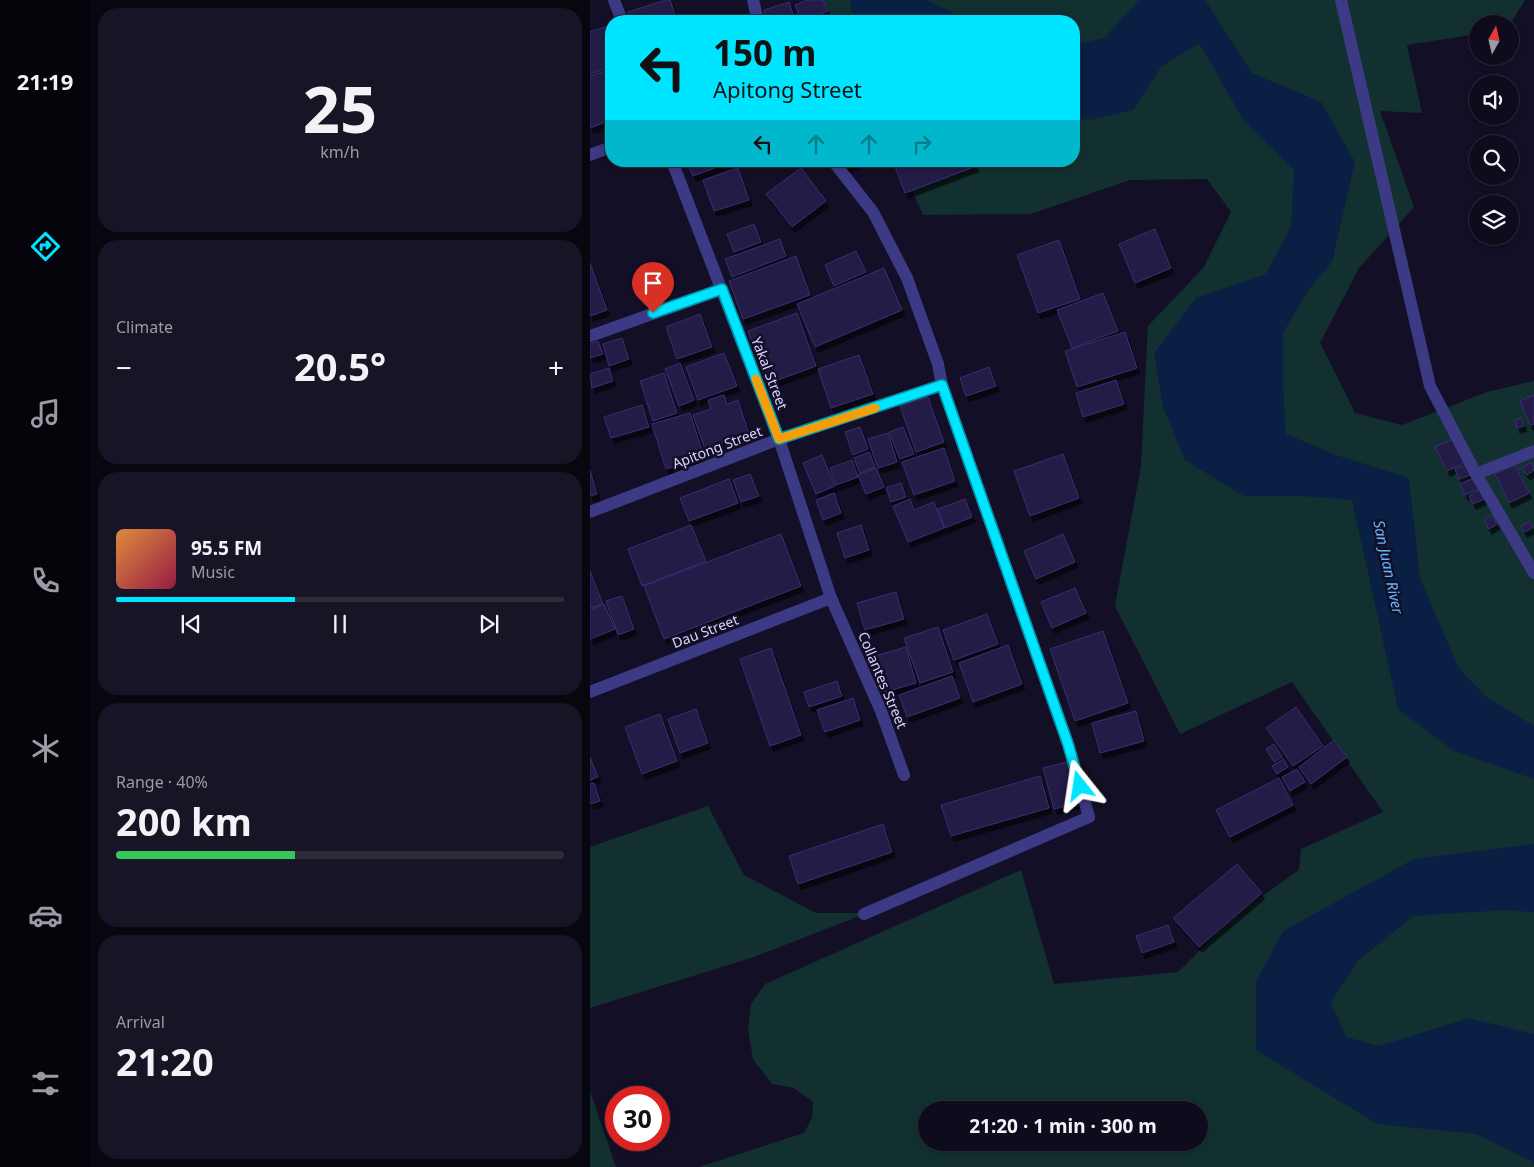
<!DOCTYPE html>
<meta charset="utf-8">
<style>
:root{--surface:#0e0b1c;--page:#171425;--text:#f1f3f6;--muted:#9b9ba3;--line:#2e2b3b;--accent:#00e5ff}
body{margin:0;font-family:"Noto Sans",sans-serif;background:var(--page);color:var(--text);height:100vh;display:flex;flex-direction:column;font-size:19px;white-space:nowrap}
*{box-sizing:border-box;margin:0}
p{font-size:16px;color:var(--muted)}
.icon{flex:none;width:28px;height:28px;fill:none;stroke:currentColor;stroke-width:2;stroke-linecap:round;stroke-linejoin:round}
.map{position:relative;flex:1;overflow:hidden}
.details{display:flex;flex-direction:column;gap:8px;padding:8px;background:#08060f;width:500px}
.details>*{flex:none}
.guide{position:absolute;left:15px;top:15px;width:475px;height:152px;border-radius:20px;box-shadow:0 2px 8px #0003,0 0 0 1px var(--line);background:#00e5ff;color:#111;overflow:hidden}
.needle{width:32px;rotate:8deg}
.controls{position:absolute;left:879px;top:15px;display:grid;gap:10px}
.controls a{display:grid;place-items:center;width:50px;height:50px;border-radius:50%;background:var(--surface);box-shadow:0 2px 8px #0003,0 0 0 1px var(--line);font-size:25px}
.speed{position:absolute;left:15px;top:1086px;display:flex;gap:10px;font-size:25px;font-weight:700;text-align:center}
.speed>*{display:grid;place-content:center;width:65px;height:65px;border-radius:50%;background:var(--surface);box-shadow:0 2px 8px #0003,0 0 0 1px var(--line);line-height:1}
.speed .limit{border:8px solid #d22;background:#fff;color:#111}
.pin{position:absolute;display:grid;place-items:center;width:42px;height:42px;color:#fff;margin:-51px -21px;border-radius:50% 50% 50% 0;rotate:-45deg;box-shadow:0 0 5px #0007}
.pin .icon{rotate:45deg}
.me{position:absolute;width:55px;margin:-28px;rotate:345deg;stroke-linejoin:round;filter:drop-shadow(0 0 4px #0008)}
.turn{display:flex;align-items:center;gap:18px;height:105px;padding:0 25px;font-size:22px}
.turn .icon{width:65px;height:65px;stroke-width:2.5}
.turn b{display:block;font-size:35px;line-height:42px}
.lanes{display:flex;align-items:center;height:48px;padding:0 25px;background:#0003;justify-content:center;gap:25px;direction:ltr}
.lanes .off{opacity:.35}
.big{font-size:38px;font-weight:700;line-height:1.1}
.details .card{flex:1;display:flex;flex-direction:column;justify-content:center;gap:8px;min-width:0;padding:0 18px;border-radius:20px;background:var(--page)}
.details .dial{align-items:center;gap:0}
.dial b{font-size:65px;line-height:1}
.song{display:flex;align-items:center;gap:15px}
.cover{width:60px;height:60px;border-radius:8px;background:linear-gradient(135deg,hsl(30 70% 55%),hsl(340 70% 35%))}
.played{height:5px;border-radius:2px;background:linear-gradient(90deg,var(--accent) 40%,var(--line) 40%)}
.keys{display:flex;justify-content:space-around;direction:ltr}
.heat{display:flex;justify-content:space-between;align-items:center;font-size:28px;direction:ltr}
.charge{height:8px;border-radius:4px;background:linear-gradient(90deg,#34c759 40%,var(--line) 0)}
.trip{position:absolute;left:328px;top:1101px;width:290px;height:50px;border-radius:25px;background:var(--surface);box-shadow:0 2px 8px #0003,0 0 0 1px var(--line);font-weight:700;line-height:50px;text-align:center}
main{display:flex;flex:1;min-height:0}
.dock{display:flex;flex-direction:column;width:90px;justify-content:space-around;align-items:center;background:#06040b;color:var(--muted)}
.dock .icon{width:35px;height:35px}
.dock .on{color:var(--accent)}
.dock b{font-size:22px;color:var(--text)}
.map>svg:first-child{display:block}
.green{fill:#12302f;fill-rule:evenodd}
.water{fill:#0a1f44}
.building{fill:#241b47;stroke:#3b2d73;filter:url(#shadow)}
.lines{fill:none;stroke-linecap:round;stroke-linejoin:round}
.street{stroke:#3d3a85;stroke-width:12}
.route-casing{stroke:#0095a6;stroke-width:12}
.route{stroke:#00e5ff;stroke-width:9}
.slow{stroke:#f59e0b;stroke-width:9}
.labels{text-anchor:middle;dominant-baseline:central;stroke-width:5;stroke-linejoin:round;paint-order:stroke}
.street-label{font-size:14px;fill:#d9d4ff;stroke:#130f26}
.water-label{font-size:15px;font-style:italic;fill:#62b6ff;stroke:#130f26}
</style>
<main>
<nav class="dock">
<b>21:19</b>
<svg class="icon on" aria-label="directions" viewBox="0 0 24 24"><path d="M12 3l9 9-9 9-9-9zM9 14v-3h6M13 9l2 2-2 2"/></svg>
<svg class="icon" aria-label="music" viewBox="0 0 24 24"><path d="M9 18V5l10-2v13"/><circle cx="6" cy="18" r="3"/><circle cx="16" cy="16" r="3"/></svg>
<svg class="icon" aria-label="phone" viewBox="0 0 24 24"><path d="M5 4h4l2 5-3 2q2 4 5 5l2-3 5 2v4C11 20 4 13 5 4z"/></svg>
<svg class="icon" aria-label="climate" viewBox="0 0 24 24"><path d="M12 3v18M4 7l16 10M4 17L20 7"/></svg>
<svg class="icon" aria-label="car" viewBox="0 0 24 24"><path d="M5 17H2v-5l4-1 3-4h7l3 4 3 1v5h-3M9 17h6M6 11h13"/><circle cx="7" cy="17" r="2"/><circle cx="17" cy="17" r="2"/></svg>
<svg class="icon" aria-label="filters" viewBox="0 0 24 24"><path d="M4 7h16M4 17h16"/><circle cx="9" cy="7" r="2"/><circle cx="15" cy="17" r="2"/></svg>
</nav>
<section class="details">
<div class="card dial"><b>25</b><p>km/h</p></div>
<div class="card"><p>Climate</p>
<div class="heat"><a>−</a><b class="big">20.5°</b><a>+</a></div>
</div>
<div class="card">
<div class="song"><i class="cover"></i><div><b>95.5 FM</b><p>Music</p></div></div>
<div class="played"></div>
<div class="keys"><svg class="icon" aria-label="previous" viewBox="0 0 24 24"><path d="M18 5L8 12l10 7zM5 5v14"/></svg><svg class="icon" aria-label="pause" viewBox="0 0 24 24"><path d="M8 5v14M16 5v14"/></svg><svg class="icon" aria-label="next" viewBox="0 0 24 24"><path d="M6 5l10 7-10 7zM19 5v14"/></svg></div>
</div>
<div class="card"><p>Range · 40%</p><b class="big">200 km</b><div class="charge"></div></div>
<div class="card"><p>Arrival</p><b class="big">21:20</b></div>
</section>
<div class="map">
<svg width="944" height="1167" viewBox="0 0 944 1167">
<defs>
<filter id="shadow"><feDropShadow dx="3" dy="5.5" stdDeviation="0" flood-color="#0009"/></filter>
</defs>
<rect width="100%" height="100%" fill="#130f26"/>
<!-- green -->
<g class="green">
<path d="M 232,0 L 935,0 L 920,24 L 888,24 L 887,34 L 817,45 L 832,113 L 790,111 L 824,207 L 769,268 L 730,343 L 765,413 L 812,425 L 897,392 L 944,381 L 944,1167 L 109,1167 L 214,1133 L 222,1118 L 223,1102 L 204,1088 L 182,1084 L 163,1059 L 158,1029 L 161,1004 L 175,984 L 431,870 L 464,984 L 588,972 L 644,916 L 709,870 L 711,849 L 793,812 L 702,682 L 590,734 L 525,606 L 551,466 L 558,326 L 614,267 L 641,212 L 617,179 L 540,180 L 441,214 L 333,215 L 309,161 L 484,161 L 484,21 L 243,21 ZM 336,1110 L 609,1110 L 609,1142 L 336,1142 Z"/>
<polygon points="118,806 154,875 226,913 277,913 164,957 0,1008 0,847"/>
<polygon points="0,1091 26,1167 0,1167"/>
</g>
<!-- water -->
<g class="water">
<polygon points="260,0 336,0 379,21 270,21 261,10"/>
<polygon points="551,0 615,0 662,73 731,102 765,162 742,262 719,289 693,333 693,387 696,434 746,455 819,478 830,578 868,667 895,696 944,726 944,779 864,751 808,709 762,500 711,496 654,496 595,460 573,407 564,353 606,298 676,274 701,226 704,170 654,121 609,43 571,67 543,110 500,120 484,118 484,45 514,38 546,4"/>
<polygon points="944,844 944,912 915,910 823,916 768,961 741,1002 756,1037 789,1046 879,1018 944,1034 944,1167 943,1162 886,1134 787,1124 666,1050 666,982 693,931 824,859"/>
</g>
<!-- building -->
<g class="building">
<polygon points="76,0 80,0 87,21 41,21 38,12"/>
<polygon points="217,0 233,0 238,11 212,21 205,5"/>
<polygon points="199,2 205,21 177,21 174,10"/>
<polygon points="233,16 235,21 218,21"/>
<polygon points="15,27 21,43 21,67 0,74 0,32"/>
<polygon points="21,69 21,120 0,128 0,76"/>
<polygon points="108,161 143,161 103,176 98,165"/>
<polygon points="248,161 271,161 251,169"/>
<polygon points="303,161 384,161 386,166 315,193"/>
<polygon points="148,168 159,200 124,211 113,180"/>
<polygon points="211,168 236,201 202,227 176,194"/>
<polygon points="164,224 171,242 144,252 137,234"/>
<polygon points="565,229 581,268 545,283 529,244"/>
<polygon points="190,239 196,256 142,277 135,259"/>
<polygon points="469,240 490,299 448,313 427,255"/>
<polygon points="266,251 276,272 244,286 235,265"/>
<polygon points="206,256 220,295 153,319 139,281"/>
<polygon points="0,263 17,310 0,316"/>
<polygon points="294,268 312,310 225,347 207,304"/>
<polygon points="513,293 528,331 482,348 467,310"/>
<polygon points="207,313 226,366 177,384 158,331"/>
<polygon points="110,314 122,347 87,359 76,327"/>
<polygon points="535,332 547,368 487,387 475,351"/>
<polygon points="32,338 39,359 19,366 13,344"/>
<polygon points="8,341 13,354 0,358 0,344"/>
<polygon points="134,353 147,386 108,400 96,367"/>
<polygon points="269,355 283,394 241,408 228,369"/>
<polygon points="90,363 104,400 89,406 75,369"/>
<polygon points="399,367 406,386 376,396 370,378"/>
<polygon points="19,368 23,381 2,388 0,374"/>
<polygon points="74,373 87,413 63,421 50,381"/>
<polygon points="526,380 534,404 493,417 486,393"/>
<polygon points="134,395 137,404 148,400 159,434 115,449 103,415 121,409 118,400"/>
<polygon points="944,395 944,424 940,425 930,401"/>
<polygon points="338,397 354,442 326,452 310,406"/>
<polygon points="52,405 59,427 21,438 14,417"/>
<polygon points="100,413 114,457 76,469 62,424"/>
<polygon points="931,418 934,426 927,428 925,420"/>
<polygon points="270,427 278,449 263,455 255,432"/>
<polygon points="313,427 324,454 310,459 299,432"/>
<polygon points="298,433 307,462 288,468 278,439"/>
<polygon points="863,439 874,463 857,471 845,447"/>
<polygon points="354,448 365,481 324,495 312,462"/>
<polygon points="279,452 285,467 270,473 264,458"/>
<polygon points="473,454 489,498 440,516 424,471"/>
<polygon points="232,455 245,486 226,494 213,463"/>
<polygon points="262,460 268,477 246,485 240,468"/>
<polygon points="942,462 944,470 937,475 932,468"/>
<polygon points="875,465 880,475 869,479 865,469"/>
<polygon points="925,465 939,493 919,503 905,474"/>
<polygon points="286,468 294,487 276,494 268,475"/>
<polygon points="0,470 7,494 0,496"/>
<polygon points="160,474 169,496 151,502 143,480"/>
<polygon points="884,478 889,489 875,495 870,484"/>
<polygon points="139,479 148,503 99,521 90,498"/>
<polygon points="311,483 316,497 301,502 296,488"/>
<polygon points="890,490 894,499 883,504 879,496"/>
<polygon points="244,493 251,513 233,520 226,500"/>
<polygon points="320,499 324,510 344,502 354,528 318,542 303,506"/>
<polygon points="375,499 382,517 355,528 348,509"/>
<polygon points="902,515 907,524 899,529 894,520"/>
<polygon points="939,522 942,528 934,532 931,526"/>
<polygon points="101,525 116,561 52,586 38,549"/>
<polygon points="271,525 279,550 255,558 247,533"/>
<polygon points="191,534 211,586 74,639 54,586"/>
<polygon points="473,534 485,562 446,579 434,551"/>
<polygon points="0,571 13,604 0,608"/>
<polygon points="485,588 496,613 462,628 451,602"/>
<polygon points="306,592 314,619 275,630 267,603"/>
<polygon points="32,596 44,629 28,635 16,601"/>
<polygon points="14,604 25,629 0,639 0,610"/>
<polygon points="397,614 408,644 364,660 353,630"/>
<polygon points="348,627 363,672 330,683 314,638"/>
<polygon points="513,631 538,703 485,721 460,649"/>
<polygon points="418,645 432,684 383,702 369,663"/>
<polygon points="316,647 326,683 295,692 285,656"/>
<polygon points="181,648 211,735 180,746 150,659"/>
<polygon points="362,676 370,698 317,717 309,695"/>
<polygon points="247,681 252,696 219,707 214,692"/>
<polygon points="263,698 270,720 235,732 227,710"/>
<polygon points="706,707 733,746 703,766 676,728"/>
<polygon points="106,709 118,743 90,753 78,719"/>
<polygon points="546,711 554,741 510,753 502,723"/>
<polygon points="70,714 87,761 52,774 35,727"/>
<polygon points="744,740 757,757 721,784 709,767"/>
<polygon points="684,744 692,757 684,762 676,749"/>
<polygon points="0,757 8,777 0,780"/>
<polygon points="693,759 698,767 687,774 682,766"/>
<polygon points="481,761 492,802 464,809 453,768"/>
<polygon points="707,769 715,782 700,791 692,777"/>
<polygon points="450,776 459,808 361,836 351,805"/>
<polygon points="689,778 703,805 640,837 626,810"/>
<polygon points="4,783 10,801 0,804 0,784"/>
<polygon points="293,824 302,852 208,884 199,856"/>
<polygon points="647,864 672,893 609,947 583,918"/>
<polygon points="578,925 584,942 552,953 546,936"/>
</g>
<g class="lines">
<!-- street -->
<g class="street">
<polyline points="24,0 32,21"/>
<polyline points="163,0 168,21"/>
<polyline points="751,0 840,386 886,474 944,573"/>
<polyline points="0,155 21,147"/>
<polyline points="82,161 189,439 241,598 291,711 314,775"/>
<polyline points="243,161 283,212 317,278 348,364 352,385 478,744 499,817 274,914"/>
<polyline points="0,336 132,289"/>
<polyline points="886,474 944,451"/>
<polyline points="0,512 189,439 352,385"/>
<polyline points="0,692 241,598"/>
</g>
</g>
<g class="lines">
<!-- route casing -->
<g class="route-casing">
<polyline id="route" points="63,313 132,289 189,439 352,385 478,744 490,786"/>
</g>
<!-- route -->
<use href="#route" class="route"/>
<!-- slow -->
<polyline class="slow" points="166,379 189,439 285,408"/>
</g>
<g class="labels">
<!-- street labels -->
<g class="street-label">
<text transform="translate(180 373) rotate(69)">Yakal Street</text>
<text transform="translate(127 447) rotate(-21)">Apitong Street</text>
<text transform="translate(115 631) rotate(-21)">Dau Street</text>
<text transform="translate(293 680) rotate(67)">Collantes Street</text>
</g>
<!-- water labels -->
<g class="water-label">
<text transform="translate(799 567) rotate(78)">San Juan River</text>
</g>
</g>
</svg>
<div class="controls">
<a><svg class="needle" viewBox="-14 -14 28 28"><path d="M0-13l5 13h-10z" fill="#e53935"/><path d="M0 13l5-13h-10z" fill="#9b9ba3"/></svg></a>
<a><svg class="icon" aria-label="sound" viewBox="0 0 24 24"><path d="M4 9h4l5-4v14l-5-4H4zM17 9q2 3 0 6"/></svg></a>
<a><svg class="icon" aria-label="search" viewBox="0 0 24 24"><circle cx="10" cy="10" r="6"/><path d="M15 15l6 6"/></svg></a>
<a><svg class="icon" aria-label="layers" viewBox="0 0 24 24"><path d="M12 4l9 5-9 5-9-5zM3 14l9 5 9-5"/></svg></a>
</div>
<div class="speed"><div class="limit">30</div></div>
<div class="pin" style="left:63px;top:313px;background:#d93025"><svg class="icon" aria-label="arrive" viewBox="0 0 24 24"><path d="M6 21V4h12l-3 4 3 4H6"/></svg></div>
<svg class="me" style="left:490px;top:786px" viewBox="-20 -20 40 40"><path d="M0-17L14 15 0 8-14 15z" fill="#00e5ff" stroke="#fff" stroke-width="4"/></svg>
<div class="trip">21:20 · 1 min · 300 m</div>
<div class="guide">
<div class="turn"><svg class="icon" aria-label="left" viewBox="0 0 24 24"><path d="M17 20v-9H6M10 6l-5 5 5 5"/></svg><div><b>150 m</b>Apitong Street</div></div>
<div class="lanes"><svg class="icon" aria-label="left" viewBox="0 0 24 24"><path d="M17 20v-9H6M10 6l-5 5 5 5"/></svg><svg class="icon off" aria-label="ahead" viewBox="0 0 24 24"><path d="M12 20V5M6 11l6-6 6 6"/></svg><svg class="icon off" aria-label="ahead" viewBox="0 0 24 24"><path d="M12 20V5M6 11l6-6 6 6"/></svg><svg class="icon off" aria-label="right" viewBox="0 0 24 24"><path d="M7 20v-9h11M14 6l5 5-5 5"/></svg></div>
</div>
</div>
</main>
